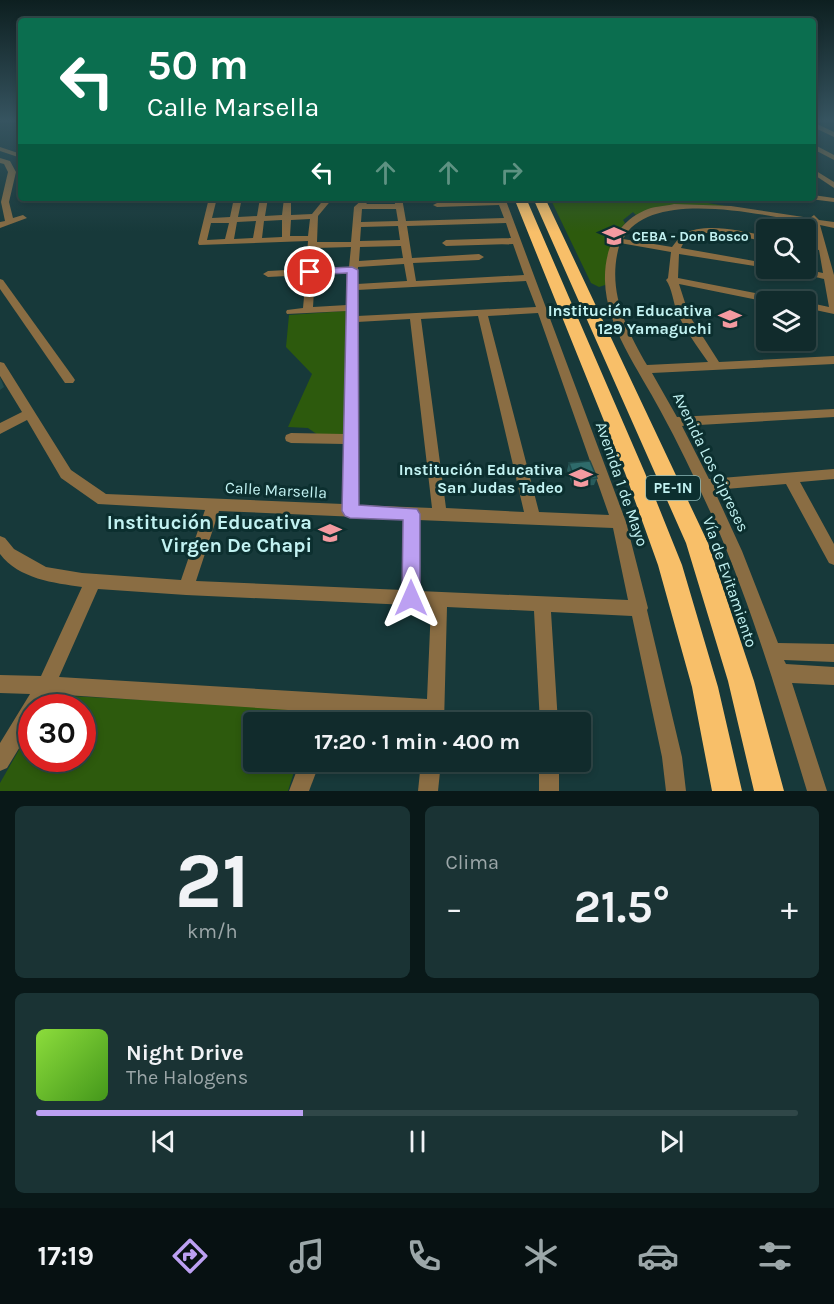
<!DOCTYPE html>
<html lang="es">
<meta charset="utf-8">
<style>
:root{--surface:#112b2c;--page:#1a3334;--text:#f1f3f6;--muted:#9ca7a9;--line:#304748;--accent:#bca0f2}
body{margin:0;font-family:Karla,sans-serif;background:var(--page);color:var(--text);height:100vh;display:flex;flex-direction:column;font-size:22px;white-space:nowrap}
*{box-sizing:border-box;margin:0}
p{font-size:20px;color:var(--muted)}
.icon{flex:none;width:33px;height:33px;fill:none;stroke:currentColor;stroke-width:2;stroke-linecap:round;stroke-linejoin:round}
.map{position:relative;height:791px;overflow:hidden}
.details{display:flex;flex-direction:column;gap:15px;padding:15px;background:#091818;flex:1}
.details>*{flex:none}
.guide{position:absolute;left:18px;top:18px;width:798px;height:183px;border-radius:6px;box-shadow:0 3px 9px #0003,0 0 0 2px var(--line);background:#0b6e4f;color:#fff;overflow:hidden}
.tools{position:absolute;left:756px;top:219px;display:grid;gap:12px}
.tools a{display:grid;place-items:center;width:60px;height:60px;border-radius:6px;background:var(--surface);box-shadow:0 3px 9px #0003,0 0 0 2px var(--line);font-size:30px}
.speed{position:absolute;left:18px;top:694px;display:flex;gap:12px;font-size:30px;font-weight:700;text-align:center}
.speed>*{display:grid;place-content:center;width:78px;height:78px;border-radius:50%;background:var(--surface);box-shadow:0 3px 9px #0003,0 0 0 2px var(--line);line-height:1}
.speed .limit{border:9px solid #d22;background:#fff;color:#111}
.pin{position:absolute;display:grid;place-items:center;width:51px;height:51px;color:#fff;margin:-26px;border:3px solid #fff;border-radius:50%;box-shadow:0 2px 6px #0007}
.me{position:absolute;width:66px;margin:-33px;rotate:0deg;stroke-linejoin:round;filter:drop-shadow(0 0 4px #0008)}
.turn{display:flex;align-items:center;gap:21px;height:126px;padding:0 30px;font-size:27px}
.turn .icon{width:78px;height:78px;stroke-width:2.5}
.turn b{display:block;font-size:42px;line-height:51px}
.lanes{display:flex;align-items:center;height:57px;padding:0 30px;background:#0003;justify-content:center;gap:30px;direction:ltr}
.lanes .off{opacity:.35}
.big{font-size:45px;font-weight:700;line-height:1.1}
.details .card{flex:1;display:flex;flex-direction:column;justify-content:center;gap:9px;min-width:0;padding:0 21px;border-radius:9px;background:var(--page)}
.details .dial{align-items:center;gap:0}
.dial b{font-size:78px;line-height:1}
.song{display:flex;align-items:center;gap:18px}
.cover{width:72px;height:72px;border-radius:9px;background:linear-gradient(135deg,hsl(90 70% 55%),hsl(100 70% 35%))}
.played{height:6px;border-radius:3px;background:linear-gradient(90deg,var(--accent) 35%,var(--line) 35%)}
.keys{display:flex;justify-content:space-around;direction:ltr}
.heat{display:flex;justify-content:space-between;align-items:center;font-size:33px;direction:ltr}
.details .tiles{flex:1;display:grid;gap:15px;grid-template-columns:1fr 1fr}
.card:last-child{grid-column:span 2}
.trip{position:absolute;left:243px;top:712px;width:348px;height:60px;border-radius:6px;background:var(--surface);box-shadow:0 3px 9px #0003,0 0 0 2px var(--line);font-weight:700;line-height:60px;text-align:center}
.menu{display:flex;height:96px;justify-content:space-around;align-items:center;background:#071112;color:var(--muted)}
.menu .icon{width:42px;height:42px}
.menu .selected{color:var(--accent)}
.menu b{font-size:27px;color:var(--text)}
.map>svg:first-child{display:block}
.green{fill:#2d5a0d}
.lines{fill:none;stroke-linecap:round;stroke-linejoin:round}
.minor{fill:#8a6d43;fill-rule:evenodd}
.highway{fill:#f8bf69;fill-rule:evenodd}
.wall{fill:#285c5c}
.shaded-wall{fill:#214b4b}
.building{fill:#2f6b6b;stroke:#214b4b;stroke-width:1.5}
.route{fill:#bca0f2;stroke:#7a689d;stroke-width:1.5}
.labels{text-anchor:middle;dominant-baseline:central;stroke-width:6;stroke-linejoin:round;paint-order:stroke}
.far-poi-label{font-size:14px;font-weight:bold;fill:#c2f2f2;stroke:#0c2f2f;text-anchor:start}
.shield{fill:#0c2f2f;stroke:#8bb8b8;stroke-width:1.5}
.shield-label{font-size:15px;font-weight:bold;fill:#c2f2f2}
.poi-label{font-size:16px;font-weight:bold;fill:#c2f2f2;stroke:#0c2f2f;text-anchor:end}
.street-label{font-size:16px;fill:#c2f2f2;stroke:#0c2f2f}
.near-poi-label{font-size:20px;font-weight:bold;fill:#c2f2f2;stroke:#0c2f2f;text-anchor:end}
</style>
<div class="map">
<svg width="834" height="791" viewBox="0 0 834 791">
<rect width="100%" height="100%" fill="#17393a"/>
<!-- green -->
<g class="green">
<path d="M 550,198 L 678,198 L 809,220 C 752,212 692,194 636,215 L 633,212 L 623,220 L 625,223 L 618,232 L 608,284 L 599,287 L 591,283 Z"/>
<polygon points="346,311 348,436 318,435 308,428 288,427 312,374 286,347 289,315"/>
<polygon points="51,695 313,709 309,723 254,723 254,762 297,762 288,791 0,791 0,783 31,729 32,759 82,759 82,708 44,708"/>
</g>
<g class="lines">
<!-- minor -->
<g class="minor">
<polygon points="813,122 834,132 834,137 813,127"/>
<polygon points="813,144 834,155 834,160 813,149"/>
<polygon points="0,147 21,154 21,158 0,151"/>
<polygon points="0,158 10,161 16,172 9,202 13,218 23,215 27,218 0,228 0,222 5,221 1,202 8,172 4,164 0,163"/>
<polygon points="813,169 834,182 834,188 813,174"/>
<polygon points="813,195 834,198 834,202 810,199 813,198"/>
<path d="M 209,198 L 217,198 L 212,218 L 230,217 L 234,198 L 242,198 L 238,217 L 257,216 L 260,198 L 268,198 L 265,216 L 282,215 L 284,198 L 291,200 L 291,215 L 312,214 L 325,198 L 333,198 L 318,216 L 317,242 L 351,242 L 354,207 L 364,198 L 373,198 L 366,204 L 395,204 L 394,198 L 402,198 L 406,221 L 504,218 L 499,205 L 437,207 L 433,205 L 437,203 L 505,198 L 626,522 L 648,608 L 647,610 L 682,757 L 686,791 L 666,791 L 662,757 L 632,616 L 551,612 L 558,723 L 540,723 L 534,611 L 447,607 L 444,723 L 426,723 L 426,718 L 336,713 L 332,723 L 314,723 L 318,712 L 51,694 L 42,708 L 32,708 L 32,727 L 7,768 L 0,771 L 0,743 L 30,694 L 0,693 L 0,675 L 41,676 L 82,587 C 54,583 19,579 0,554 L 0,536 L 5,538 L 14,549 L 46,567 L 82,573 L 181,580 L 205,510 L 98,504 L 61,478 L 27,420 L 0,434 L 0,423 L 22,412 L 0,376 L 0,362 L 4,363 L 71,470 L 106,494 L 343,504 L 344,444 L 291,443 L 286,441 L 285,438 L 286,435 L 291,433 L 344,434 L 347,311 L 287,314 L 286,312 L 287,310 L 303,308 L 306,275 L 268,277 L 263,274 L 268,271 L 306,269 L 308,241 L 199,245 L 198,243 ZM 362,209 L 396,209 L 398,221 L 361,222 ZM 310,219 L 308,236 L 290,236 L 291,220 ZM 282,220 L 282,237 L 262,238 L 264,221 ZM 256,221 L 253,238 L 234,239 L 237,222 ZM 211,223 L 229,223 L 225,239 L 207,240 ZM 506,223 L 511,238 L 446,240 L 442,243 L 446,246 L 513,244 L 524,275 L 416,281 L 413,263 L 479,260 L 484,257 L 479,254 L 412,258 L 407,226 ZM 398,226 L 400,240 L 360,241 L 361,227 ZM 401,246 L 403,258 L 359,261 L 360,247 ZM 351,247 L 349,267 L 315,269 L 316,248 ZM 404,264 L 407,281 L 357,284 L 358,267 ZM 348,273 L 347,305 L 313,307 L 315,275 ZM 526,281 L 536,307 L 357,316 L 357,290 ZM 538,313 L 609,515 L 539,512 L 488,316 ZM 478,316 L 524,512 L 446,508 L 421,319 ZM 410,319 L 432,508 L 357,505 L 357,322 ZM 219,511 L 404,519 L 403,590 L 196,581 ZM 418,520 L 613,528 L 628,600 L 419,591 ZM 98,589 L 186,595 L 431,606 L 427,699 L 59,677 Z"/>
<path d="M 674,204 L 731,206 L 810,218 L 814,215 L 819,220 L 834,222 L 834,228 L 820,225 L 834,275 L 834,314 L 806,308 L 806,302 L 829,307 L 824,279 L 777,268 L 799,268 L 823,273 L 819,250 L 806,248 L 806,242 L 817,244 L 811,224 C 766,215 649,187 623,239 L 672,247 L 682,234 C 708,222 739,231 766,236 L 766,242 C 744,237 691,221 681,248 L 766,263 L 767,268 L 679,254 L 678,278 L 786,299 L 791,302 L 768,302 L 679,284 L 689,315 L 719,362 L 834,356 L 834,364 L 652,373 L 677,417 L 834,409 L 834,417 L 682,426 L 709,479 L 834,469 L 834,479 L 800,482 L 834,544 L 834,565 L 829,563 L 786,484 L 714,490 L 742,551 L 778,643 L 834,644 L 834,662 L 784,660 L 786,664 L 834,667 L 834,685 L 792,683 L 827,791 L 807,791 C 779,699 752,608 714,520 C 697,483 680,446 660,410 C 639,370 606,327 605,281 C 604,249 617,221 648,209 C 656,206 666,206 674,204 ZM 620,243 L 671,252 L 668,278 L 666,280 C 672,288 673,302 677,312 C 685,330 697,346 708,362 L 647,365 C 625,327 606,288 620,243 Z"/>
<polygon points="0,279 3,280 73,377 75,380 73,383 65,383 0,289"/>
<polygon points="300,762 320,762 309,791 289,791"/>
<polygon points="421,762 441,762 438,791 418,791"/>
<rect x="539" y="762" width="20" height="29"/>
</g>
<!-- highway -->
<g class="highway">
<polygon points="514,198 526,198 645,473 682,565 718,687 742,791 712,791 692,687 658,565 625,473"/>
<polygon points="533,198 545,198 708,543 754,681 784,791 754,791 728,681 686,543"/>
</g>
</g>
<!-- wall -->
<polygon class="wall" points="569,463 597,478 594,485 573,487 567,470"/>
<!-- shaded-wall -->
<polygon class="shaded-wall" points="0,377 4,387 0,390"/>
<!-- building -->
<polygon class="building" points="590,461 597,478 575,480 569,463"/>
<!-- sky -->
<linearGradient id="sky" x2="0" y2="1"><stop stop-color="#0d1f20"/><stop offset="0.52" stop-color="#365460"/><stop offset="1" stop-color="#365460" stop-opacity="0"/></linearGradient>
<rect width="834" height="232" fill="url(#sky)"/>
<!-- route -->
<polygon class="route" points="352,267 358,270 359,505 417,509 420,514 420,598 418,604 411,607 405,604 402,598 403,520 350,518 345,516 342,511 347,273 310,275 304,272 310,269"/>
<!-- icons -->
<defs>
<g id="school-bare" transform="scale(1.8)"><path d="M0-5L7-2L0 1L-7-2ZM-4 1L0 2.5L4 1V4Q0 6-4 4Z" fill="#f49aa0" stroke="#0c2f2f" stroke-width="2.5" paint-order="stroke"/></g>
</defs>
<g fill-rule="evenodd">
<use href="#school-bare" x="614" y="236"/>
<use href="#school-bare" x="730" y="319"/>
<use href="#school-bare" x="581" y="478"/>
<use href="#school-bare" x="330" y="533"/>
</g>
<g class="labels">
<!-- far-poi labels -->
<g class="far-poi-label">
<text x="632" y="236">CEBA - Don Bosco</text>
</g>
<!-- shield labels -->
<rect class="shield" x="646" y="476" width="54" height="24" rx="4.5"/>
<g class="shield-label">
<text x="673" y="488">PE-1N</text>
</g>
<!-- poi labels -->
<g class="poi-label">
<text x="712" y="310">Institución Educativa<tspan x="712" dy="18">129 Yamaguchi</tspan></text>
<text x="563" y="469">Institución Educativa<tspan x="563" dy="18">San Judas Tadeo</tspan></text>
</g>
<!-- street labels -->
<g class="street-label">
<text transform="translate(711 462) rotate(64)">Avenida Los Cipreses</text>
<text transform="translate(622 484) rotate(71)">Avenida 1 de Mayo</text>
<text transform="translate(276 490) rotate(3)">Calle Marsella</text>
<text transform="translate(730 582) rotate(71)">Vía de Evitamiento</text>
</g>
<!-- near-poi labels -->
<g class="near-poi-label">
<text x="312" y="522">Institución Educativa<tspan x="312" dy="23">Virgen De Chapi</tspan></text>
</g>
</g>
</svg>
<div class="tools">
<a><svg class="icon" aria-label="search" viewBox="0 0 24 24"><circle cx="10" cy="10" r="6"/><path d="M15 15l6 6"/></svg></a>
<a><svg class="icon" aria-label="layers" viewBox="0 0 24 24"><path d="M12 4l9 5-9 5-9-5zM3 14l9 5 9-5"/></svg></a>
</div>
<div class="speed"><div class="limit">30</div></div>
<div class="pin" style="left:310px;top:272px;background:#d93025"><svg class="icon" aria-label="arrive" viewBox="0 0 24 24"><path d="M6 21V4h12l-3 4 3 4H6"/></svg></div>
<svg class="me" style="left:411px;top:598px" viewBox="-20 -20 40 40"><path d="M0-17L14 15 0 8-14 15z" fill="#bca0f2" stroke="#fff" stroke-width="4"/></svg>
<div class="trip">17:20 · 1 min · 400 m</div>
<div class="guide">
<div class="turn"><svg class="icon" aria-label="left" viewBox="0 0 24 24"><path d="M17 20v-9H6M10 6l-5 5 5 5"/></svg><div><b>50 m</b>Calle Marsella</div></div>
<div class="lanes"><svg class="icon" aria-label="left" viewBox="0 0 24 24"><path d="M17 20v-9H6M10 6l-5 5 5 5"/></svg><svg class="icon off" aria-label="ahead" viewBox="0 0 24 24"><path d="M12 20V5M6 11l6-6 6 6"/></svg><svg class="icon off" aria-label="ahead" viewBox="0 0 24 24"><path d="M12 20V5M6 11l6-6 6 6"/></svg><svg class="icon off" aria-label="right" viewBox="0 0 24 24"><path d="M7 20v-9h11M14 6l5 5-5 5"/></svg></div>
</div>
</div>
<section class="details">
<div class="tiles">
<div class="card dial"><b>21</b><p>km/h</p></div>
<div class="card"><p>Clima</p>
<div class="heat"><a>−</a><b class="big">21.5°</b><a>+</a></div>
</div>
<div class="card">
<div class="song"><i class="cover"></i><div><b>Night Drive</b><p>The Halogens</p></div></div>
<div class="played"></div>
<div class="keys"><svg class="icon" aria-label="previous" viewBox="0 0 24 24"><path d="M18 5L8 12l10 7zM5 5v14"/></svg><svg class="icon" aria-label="pause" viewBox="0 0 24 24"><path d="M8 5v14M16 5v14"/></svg><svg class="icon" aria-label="next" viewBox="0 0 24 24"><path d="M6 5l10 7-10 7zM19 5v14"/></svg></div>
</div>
</div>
</section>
<nav class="menu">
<b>17:19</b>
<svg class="icon selected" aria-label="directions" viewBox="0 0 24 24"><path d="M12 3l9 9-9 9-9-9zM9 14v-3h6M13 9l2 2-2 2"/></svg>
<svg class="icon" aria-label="music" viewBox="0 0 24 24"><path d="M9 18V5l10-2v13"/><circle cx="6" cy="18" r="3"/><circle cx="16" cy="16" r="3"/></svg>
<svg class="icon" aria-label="phone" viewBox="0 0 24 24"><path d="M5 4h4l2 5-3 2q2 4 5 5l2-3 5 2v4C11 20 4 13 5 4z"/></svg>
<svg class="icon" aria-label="climate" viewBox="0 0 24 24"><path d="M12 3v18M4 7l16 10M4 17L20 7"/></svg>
<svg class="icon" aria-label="car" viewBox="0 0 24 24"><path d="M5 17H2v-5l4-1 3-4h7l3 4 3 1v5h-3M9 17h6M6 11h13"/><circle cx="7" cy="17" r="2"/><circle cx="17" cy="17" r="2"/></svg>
<svg class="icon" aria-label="filters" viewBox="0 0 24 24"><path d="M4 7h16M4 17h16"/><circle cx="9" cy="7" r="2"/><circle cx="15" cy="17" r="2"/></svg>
</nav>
